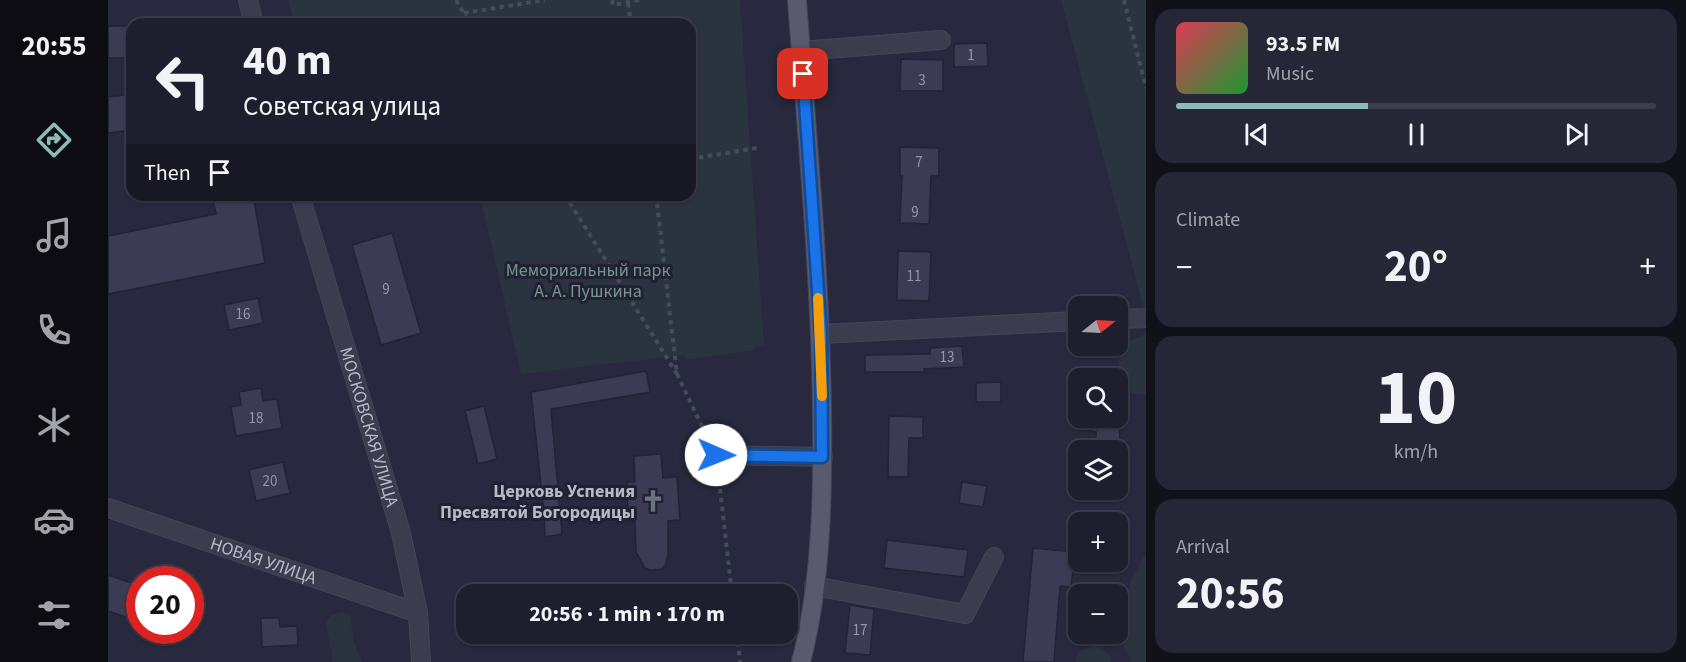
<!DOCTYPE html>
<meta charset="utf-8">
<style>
:root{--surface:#1e1f2e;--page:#262736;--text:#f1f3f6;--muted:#a1a2aa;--line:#3c3d4a;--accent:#8bbbb9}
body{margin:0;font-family:"Source Sans 3",sans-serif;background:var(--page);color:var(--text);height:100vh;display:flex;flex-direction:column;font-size:22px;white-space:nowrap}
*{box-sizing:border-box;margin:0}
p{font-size:20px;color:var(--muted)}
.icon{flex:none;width:33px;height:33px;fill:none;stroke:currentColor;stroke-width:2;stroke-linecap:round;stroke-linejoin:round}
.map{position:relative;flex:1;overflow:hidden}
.drawer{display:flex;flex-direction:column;gap:9px;padding:9px;background:#101119;width:540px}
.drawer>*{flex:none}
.guide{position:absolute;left:18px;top:18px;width:570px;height:183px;border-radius:18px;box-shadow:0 2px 4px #0004,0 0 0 2px var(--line);background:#1e1f2e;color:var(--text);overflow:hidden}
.needle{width:39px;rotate:72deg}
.tools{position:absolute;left:960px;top:296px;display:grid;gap:12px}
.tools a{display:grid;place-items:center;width:60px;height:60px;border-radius:12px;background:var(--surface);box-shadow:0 2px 4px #0004,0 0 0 2px var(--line);font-size:30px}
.speed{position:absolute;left:18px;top:566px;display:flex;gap:12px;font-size:30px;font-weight:700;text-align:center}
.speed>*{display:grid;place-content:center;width:78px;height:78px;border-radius:50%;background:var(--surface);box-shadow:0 2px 4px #0004,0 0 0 2px var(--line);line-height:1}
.speed .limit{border:9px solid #d22;background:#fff;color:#111}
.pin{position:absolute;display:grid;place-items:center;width:51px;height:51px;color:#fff;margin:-26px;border-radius:12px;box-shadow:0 3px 9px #0006}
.me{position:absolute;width:66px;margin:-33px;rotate:91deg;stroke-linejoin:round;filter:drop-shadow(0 0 4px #0008)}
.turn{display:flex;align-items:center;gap:21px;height:126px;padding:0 18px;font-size:27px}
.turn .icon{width:78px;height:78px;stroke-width:2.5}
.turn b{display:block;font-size:42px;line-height:51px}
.then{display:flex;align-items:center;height:57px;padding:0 18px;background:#0003;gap:12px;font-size:22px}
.big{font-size:45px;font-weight:700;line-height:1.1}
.drawer .widget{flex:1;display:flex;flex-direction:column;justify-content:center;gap:9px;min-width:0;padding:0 21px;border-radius:18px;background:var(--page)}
.drawer .dial{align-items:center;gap:0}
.dial b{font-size:78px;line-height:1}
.song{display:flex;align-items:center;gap:18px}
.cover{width:72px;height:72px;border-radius:9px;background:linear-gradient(135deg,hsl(350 70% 55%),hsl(130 70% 35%))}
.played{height:6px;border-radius:3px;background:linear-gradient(90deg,var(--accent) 40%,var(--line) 40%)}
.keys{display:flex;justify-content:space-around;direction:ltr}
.heat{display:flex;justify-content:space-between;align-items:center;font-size:33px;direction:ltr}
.trip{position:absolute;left:348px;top:584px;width:342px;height:60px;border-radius:18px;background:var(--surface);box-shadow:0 2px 4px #0004,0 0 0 2px var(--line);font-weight:700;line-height:60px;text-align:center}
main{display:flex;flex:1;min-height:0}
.tab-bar{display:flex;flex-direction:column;width:108px;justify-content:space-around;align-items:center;background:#0c0c12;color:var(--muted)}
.tab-bar .icon{width:42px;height:42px}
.tab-bar .selected{color:var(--accent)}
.tab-bar b{font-size:27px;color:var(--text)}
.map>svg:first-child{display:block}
.green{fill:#2a343f}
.building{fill:#3b3b54;stroke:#232335;stroke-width:1.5}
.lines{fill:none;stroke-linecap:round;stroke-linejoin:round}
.minor-casing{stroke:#464557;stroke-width:20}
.major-casing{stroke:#464557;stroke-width:20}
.path{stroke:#434d57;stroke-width:4;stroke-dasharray:4.5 4.5;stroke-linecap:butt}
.minor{stroke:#3c3c4e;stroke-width:18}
.major{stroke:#5a5a6e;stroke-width:18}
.route-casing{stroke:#114b97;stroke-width:15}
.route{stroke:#1a73e8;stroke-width:10}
.slow{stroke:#f59e0b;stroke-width:10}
.labels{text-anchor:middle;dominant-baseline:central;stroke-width:6;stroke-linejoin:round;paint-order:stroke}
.number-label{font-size:15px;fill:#9897aa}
.park-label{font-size:18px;fill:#72978a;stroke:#212133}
.street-label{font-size:18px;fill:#b9b8c9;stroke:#212133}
.poi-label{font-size:18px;font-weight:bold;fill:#b9b8c9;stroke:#212133;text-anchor:end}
</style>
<main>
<nav class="tab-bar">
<b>20:55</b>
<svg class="icon selected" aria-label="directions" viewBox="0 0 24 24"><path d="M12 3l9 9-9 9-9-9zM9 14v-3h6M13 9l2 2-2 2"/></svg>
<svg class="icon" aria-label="music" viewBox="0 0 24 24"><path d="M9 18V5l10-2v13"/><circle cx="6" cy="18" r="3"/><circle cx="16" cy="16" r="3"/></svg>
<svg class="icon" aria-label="phone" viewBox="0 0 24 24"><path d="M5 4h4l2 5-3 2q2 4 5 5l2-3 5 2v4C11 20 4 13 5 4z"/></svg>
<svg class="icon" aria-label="climate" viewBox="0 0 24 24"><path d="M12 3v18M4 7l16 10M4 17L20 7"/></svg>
<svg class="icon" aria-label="car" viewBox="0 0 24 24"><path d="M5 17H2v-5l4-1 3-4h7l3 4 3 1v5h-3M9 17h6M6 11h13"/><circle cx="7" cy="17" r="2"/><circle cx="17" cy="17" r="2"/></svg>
<svg class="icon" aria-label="filters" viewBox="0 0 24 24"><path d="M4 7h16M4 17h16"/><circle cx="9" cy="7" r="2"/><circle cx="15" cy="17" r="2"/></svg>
</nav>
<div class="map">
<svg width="1038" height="662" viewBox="0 0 1038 662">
<rect width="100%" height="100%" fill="#28293e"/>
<!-- green -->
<g class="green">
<polygon points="180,0 632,0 656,346 647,347 647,350 577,360 576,355 413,374 372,195 582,195 582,24 187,24"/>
<polygon points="953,0 1038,0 1038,316"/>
<polygon points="1038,334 1038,395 1019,392 1010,369 1015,344"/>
<polygon points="1038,553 1038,662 1024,662 1015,646 1023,580"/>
<polygon points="234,612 242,616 246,642 254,662 225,662 218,623 223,615"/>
<polygon points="986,645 1002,655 1004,662 968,662 970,652"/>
</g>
<!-- building -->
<g class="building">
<rect x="0" y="26" width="24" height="32"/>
<polygon points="879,43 880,66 846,67 846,44"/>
<polygon points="793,59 835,60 835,91 792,91"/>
<polygon points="24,94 24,130 0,133 0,97"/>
<polygon points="792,147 831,148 831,176 823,176 821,224 792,223 794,176 792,176"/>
<polygon points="104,195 145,195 157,263 0,294 0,236 108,214"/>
<polygon points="284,233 313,333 273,345 244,245"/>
<polygon points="790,251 823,252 821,301 789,300"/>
<polygon points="150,298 155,323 121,330 116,305"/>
<polygon points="854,346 856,367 816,369 816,372 757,372 757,355 822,354 822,348"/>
<polygon points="538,371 542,392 443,409 454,534 437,537 436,513 423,392"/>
<polygon points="893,382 893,402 868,402 868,383"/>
<polygon points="153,388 155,401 169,399 174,428 128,436 123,407 133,405 131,392"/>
<polygon points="376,406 389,459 370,464 357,411"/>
<polygon points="781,416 815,417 815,438 801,438 800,477 780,477"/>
<polygon points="982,417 1011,417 1012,448 988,447 988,432 982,431"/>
<polygon points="553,454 555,478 569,477 572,520 560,521 560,555 557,566 553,569 542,570 537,568 528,552 527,521 520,522 519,482 527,482 526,456"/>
<polygon points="175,462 182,493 148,501 141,470"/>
<polygon points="854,482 879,486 875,507 851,503"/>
<polygon points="779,540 860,550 856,577 776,568"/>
<polygon points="925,548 967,552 963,587 952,586 946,662 915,662"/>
<polygon points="0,575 32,586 32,622 0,611"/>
<polygon points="742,605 766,609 762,655 737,653"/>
<polygon points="153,618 171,618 172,627 189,626 190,645 154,647"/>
</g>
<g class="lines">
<!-- minor casing -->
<g class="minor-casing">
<g id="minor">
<polyline points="140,0 146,24"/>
<polyline points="693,51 833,40"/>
<path id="s1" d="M 192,195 L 293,533 L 310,613 L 313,662"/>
<polyline points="1010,319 1038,318"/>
<polyline points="713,334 970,321"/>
<polyline points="608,455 715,457"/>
<path id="s2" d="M 0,508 L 310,613"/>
<polyline points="706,586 857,614 886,557"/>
</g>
</g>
<!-- major casing -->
<g class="major-casing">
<path id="major" d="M 689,0 C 699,136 712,272 714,409 C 715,492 714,580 693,662"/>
</g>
<!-- path -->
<g class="path">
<polyline points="348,0 362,24"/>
<polyline points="504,0 505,5 531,0"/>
<polyline points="1016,0 1038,88"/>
<polyline points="520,3 523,24"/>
<polyline points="356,13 437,0"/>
<polyline points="582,159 649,148"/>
<polyline points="457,195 569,374 548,195"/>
<polyline points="569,374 601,441"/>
<polyline points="610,471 624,594"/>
<polyline points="629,633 632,662"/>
</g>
<!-- minor -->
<use href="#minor" class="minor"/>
<!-- major -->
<use href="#major" class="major"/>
</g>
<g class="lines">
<!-- route casing -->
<g class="route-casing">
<polyline id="route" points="608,455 714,457 713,334 695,74"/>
</g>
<!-- route -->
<use href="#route" class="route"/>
<!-- slow -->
<polyline class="slow" points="710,298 714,396"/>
</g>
<!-- icons -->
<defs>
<g id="church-bare" transform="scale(1.8)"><path d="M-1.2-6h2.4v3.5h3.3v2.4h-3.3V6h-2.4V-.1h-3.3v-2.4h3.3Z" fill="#6b7280" stroke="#212133" stroke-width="2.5" paint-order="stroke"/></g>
</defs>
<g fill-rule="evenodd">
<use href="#church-bare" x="545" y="501"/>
</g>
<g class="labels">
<!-- number labels -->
<g class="number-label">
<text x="863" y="55">1</text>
<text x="814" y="80">3</text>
<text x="811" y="162">7</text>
<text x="807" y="212">9</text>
<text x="806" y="276">11</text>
<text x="278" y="289">9</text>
<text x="135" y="314">16</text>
<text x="839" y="357">13</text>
<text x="148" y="418">18</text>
<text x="162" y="481">20</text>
<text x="752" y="630">17</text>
</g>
<!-- park labels -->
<g class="park-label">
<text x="480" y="270">Мемориальный парк<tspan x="480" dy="21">А. А. Пушкина</tspan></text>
</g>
<!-- street labels -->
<g class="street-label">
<text stroke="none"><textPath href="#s1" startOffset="242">МОСКОВСКАЯ УЛИЦА</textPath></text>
<text stroke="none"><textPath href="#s2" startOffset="164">НОВАЯ УЛИЦА</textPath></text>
</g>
<!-- poi labels -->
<g class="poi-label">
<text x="527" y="491">Церковь Успения<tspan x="527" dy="21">Пресвятой Богородицы</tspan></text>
</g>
</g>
</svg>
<div class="tools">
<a><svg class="needle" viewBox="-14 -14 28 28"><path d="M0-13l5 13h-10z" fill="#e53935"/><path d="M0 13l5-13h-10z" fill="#a1a2aa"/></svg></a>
<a><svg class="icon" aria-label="search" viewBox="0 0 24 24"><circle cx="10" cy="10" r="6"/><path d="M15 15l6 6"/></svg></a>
<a><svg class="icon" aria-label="layers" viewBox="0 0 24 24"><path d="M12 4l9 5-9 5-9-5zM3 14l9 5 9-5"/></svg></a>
<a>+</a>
<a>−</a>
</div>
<div class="speed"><div class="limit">20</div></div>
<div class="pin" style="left:695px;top:74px;background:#d93025"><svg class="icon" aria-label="arrive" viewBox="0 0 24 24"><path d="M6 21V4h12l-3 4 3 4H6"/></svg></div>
<svg class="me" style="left:608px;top:455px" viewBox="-20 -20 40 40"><circle r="19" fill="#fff"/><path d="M0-13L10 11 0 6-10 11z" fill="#1a73e8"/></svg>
<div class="trip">20:56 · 1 min · 170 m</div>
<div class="guide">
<div class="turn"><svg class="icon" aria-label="left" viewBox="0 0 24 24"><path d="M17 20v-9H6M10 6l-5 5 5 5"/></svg><div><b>40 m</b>Советская улица</div></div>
<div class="then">Then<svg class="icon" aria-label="arrive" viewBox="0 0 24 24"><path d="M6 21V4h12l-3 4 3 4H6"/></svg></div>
</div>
</div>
<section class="drawer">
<div class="widget">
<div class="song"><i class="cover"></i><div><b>93.5 FM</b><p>Music</p></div></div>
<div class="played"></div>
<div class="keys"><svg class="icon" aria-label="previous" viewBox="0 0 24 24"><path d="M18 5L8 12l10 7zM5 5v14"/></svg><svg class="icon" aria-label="pause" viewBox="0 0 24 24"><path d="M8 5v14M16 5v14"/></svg><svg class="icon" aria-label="next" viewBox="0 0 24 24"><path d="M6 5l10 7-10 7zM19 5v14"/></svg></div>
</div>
<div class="widget"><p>Climate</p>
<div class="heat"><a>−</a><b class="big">20°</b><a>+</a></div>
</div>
<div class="widget dial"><b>10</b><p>km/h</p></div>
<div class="widget"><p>Arrival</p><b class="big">20:56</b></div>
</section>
</main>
